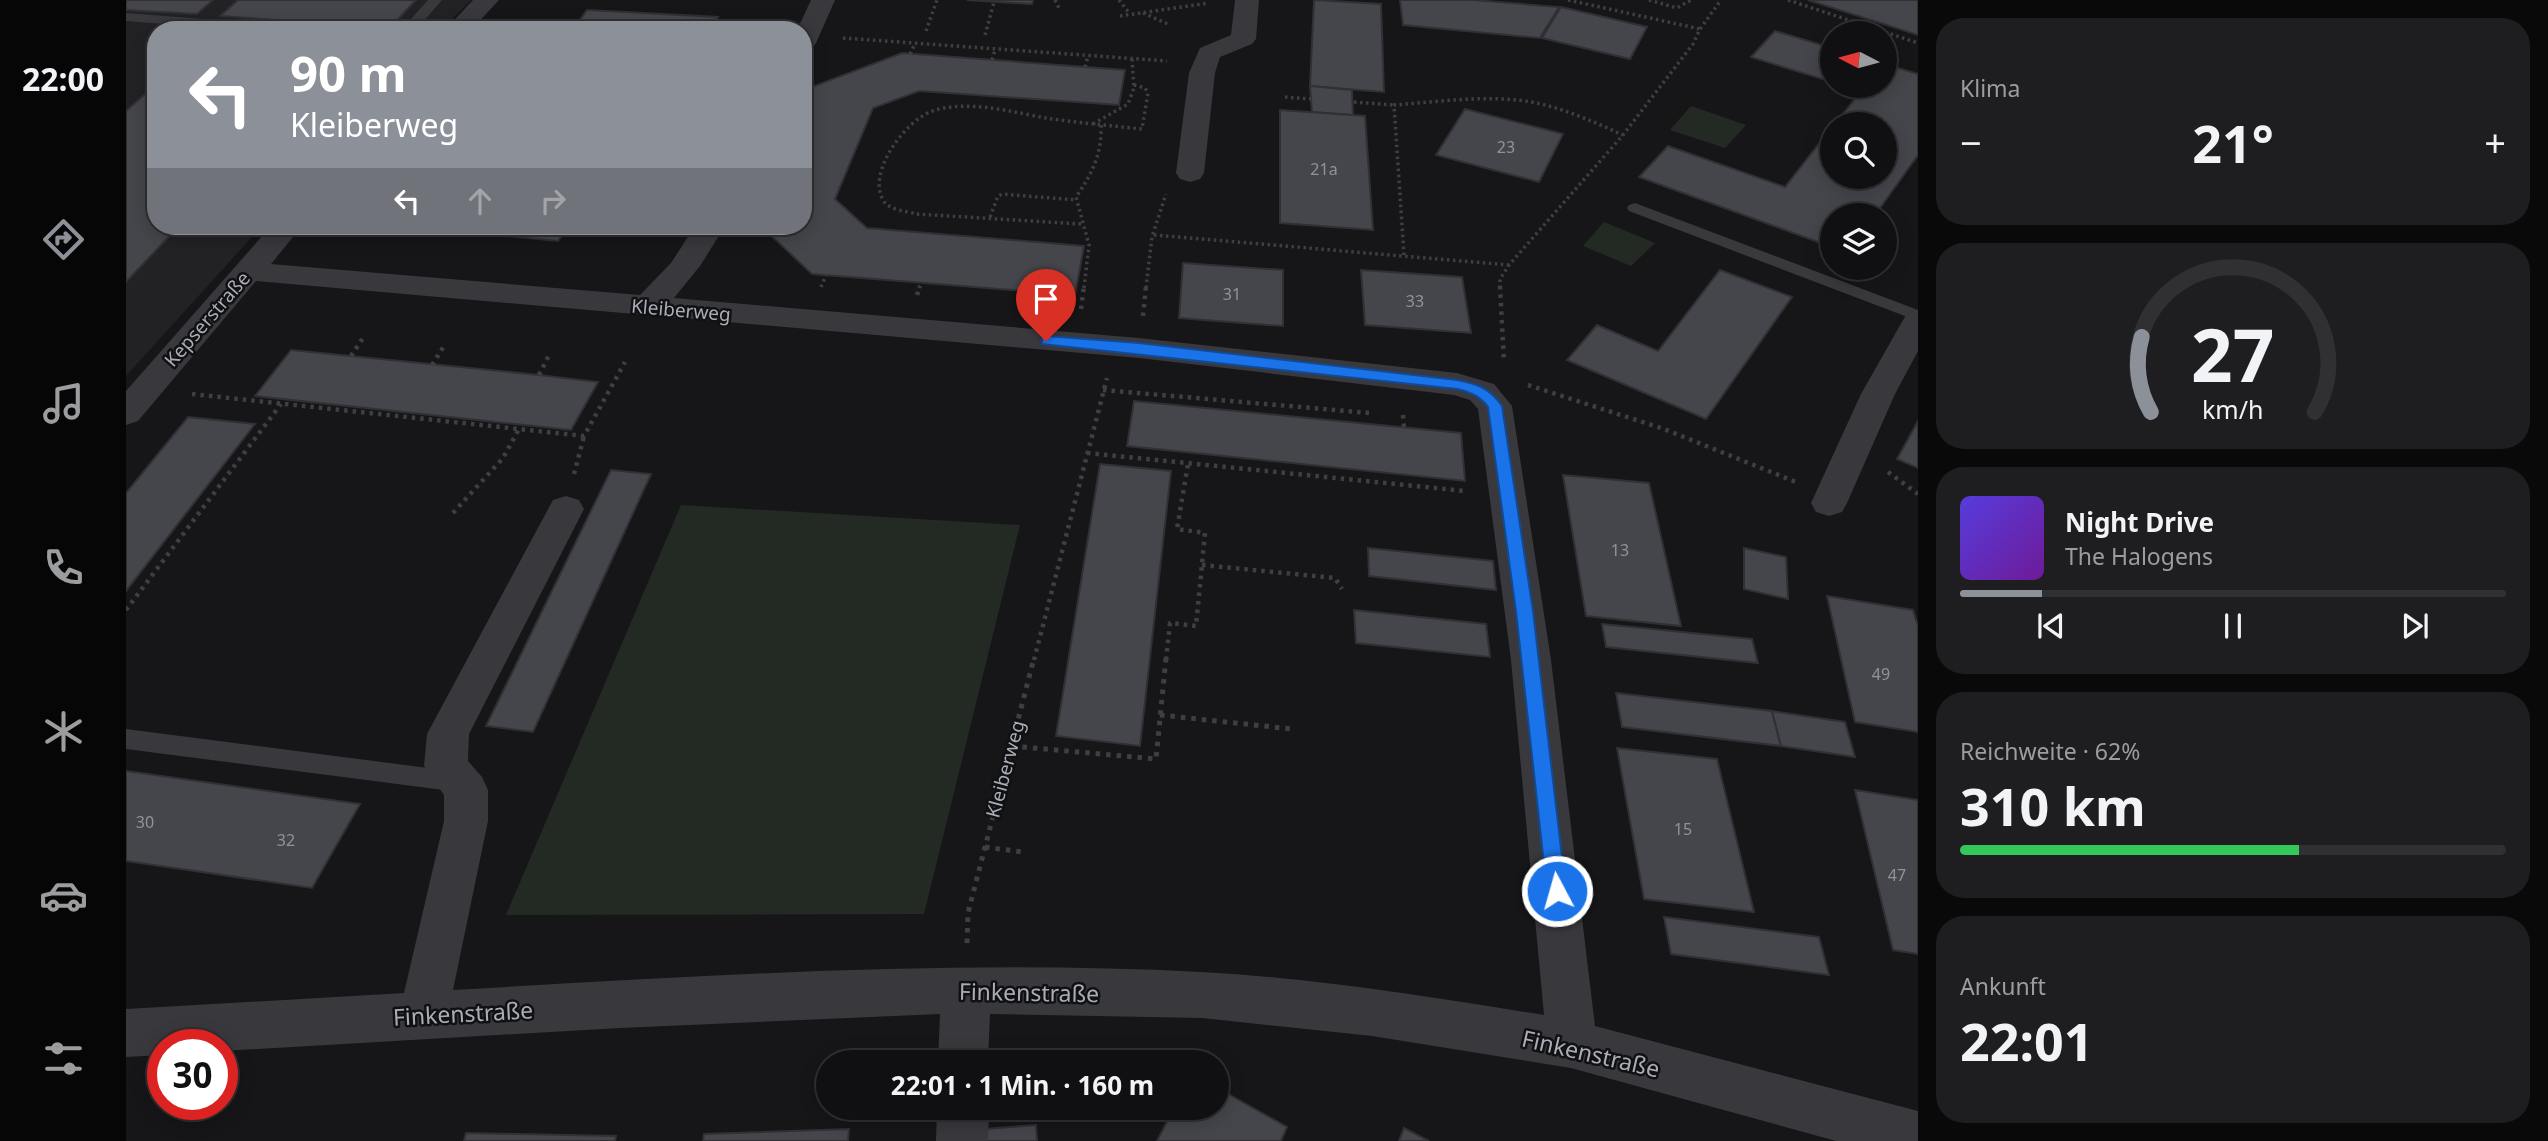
<!DOCTYPE html>
<html lang="de">
<meta charset="utf-8">
<style>
:root{--surface:#101012;--page:#1e1e20;--text:#f1f3f6;--muted:#9c9d9f;--line:#303032;--accent:#8c9099}
body{margin:0;font-family:"Noto Sans",sans-serif;background:var(--page);color:var(--text);height:100vh;display:flex;flex-direction:column;font-size:26px;white-space:nowrap}
*{box-sizing:border-box;margin:0}
p{font-size:23px;color:var(--muted)}
.icon{flex:none;width:38px;height:38px;fill:none;stroke:currentColor;stroke-width:2;stroke-linecap:round;stroke-linejoin:round}
.map{position:relative;flex:1;overflow:hidden}
.details{display:flex;flex-direction:column;gap:18px;padding:18px;background:#09090a;width:630px}
.details>*{flex:none}
.guide{position:absolute;left:21px;top:21px;width:665px;height:214px;border-radius:28px;box-shadow:0 4px 18px #0003,0 0 0 2px var(--line);background:#8c9099;color:#fff;overflow:hidden}
.needle{width:46px;rotate:276deg}
.buttons{position:absolute;left:1694px;top:21px;display:grid;gap:14px}
.buttons a{display:grid;place-items:center;width:77px;height:77px;border-radius:50%;background:var(--surface);box-shadow:0 4px 18px #0003,0 0 0 2px var(--line);font-size:35px}
.speed{position:absolute;left:21px;top:1029px;display:flex;gap:14px;font-size:35px;font-weight:700;text-align:center}
.speed>*{display:grid;place-content:center;width:91px;height:91px;border-radius:50%;background:var(--surface);box-shadow:0 4px 18px #0003,0 0 0 2px var(--line);line-height:1}
.speed .limit{border:10px solid #d22;background:#fff;color:#111}
.pin{position:absolute;display:grid;place-items:center;width:60px;height:60px;color:#fff;margin:-72px -30px;border-radius:50% 50% 50% 0;rotate:-45deg;box-shadow:0 0 7px #0007}
.pin .icon{rotate:45deg}
.me{position:absolute;width:77px;margin:-38px;rotate:354deg;stroke-linejoin:round;filter:drop-shadow(0 0 5px #0008)}
.turn{display:flex;align-items:center;gap:24px;height:147px;padding:0 28px;font-size:32px}
.turn .icon{width:91px;height:91px;stroke-width:2.5}
.turn b{display:block;font-size:49px;line-height:60px}
.lanes{display:flex;align-items:center;height:66px;padding:0 28px;background:#0003;justify-content:center;gap:35px;direction:ltr}
.lanes .off{opacity:.35}
.big{font-size:52px;font-weight:700;line-height:1.1}
.details .widget{flex:1;display:flex;flex-direction:column;justify-content:center;gap:10px;min-width:0;padding:0 24px;border-radius:28px;background:var(--page)}
.details .dial{align-items:center;gap:0}
.dial svg{height:182px;overflow:visible;fill:none;stroke:var(--line);stroke-width:7;stroke-linecap:round;text-anchor:middle}
.dial text{fill:var(--text);stroke:none}
.song{display:flex;align-items:center;gap:21px}
.cover{width:84px;height:84px;border-radius:10px;background:linear-gradient(135deg,hsl(250 70% 55%),hsl(280 70% 35%))}
.played{height:7px;border-radius:4px;background:linear-gradient(90deg,var(--accent) 15%,var(--line) 15%)}
.keys{display:flex;justify-content:space-around;direction:ltr}
.heat{display:flex;justify-content:space-between;align-items:center;font-size:38px;direction:ltr}
.charge{height:10px;border-radius:5px;background:linear-gradient(90deg,#34c759 62%,var(--line) 0)}
.trip{position:absolute;left:690px;top:1050px;width:413px;height:70px;border-radius:35px;background:var(--surface);box-shadow:0 4px 18px #0003,0 0 0 2px var(--line);font-weight:700;line-height:70px;text-align:center}
main{display:flex;flex:1;min-height:0}
.tab-bar{display:flex;flex-direction:column;width:126px;justify-content:space-around;align-items:center;background:#060607;color:var(--muted)}
.tab-bar .icon{width:49px;height:49px}
.tab-bar .active{color:var(--accent)}
.tab-bar b{font-size:32px;color:var(--text)}
.map>svg:first-child{display:block}
.built{fill:#222225}
.green{fill:#232a24}
.building{fill:#45464b;stroke:#313034;stroke-width:2}
.lines{fill:none;stroke-linecap:round;stroke-linejoin:round}
.path-far2{stroke:#3e3f43;stroke-width:3.5;stroke-dasharray:2.5 3.5;stroke-linecap:butt}
.path-far1{stroke:#3e3f43;stroke-width:4.5;stroke-dasharray:3.5 5;stroke-linecap:butt}
.path{stroke:#3e3f43;stroke-width:5;stroke-dasharray:4.5 6;stroke-linecap:butt}
.lane{fill:#38383d;fill-rule:evenodd}
.street{fill:#38383d;fill-rule:evenodd}
.route{fill:#1a73e8;stroke:#114b97;stroke-width:2}
.labels{text-anchor:middle;dominant-baseline:central;stroke-width:5;stroke-linejoin:round;paint-order:stroke}
.number-label{font-size:16px;fill:#90939c}
.street-label{font-size:19px;fill:#a9adb7;stroke:#111113}
.near-street-label{font-size:23px;fill:#a9adb7;stroke:#111113}
</style>
<main>
<nav class="tab-bar">
<b>22:00</b>
<svg class="icon active" aria-label="directions" viewBox="0 0 24 24"><path d="M12 3l9 9-9 9-9-9zM9 14v-3h6M13 9l2 2-2 2"/></svg>
<svg class="icon" aria-label="music" viewBox="0 0 24 24"><path d="M9 18V5l10-2v13"/><circle cx="6" cy="18" r="3"/><circle cx="16" cy="16" r="3"/></svg>
<svg class="icon" aria-label="phone" viewBox="0 0 24 24"><path d="M5 4h4l2 5-3 2q2 4 5 5l2-3 5 2v4C11 20 4 13 5 4z"/></svg>
<svg class="icon" aria-label="climate" viewBox="0 0 24 24"><path d="M12 3v18M4 7l16 10M4 17L20 7"/></svg>
<svg class="icon" aria-label="car" viewBox="0 0 24 24"><path d="M5 17H2v-5l4-1 3-4h7l3 4 3 1v5h-3M9 17h6M6 11h13"/><circle cx="7" cy="17" r="2"/><circle cx="17" cy="17" r="2"/></svg>
<svg class="icon" aria-label="filters" viewBox="0 0 24 24"><path d="M4 7h16M4 17h16"/><circle cx="9" cy="7" r="2"/><circle cx="15" cy="17" r="2"/></svg>
</nav>
<div class="map">
<svg width="1792" height="1141" viewBox="0 0 1792 1141">
<rect width="100%" height="100%" fill="#161618"/>
<!-- built -->
<polygon class="built" points="0,0 345,0 315,30 30,30 30,226 136,226 0,376"/>
<!-- green -->
<g class="green">
<polygon points="1565,106 1620,125 1599,148 1544,130"/>
<polygon points="1478,222 1529,243 1505,266 1457,246"/>
<polygon points="555,505 894,525 798,914 380,915"/>
</g>
<!-- building -->
<g class="building">
<polygon points="0,0 87,0 71,14 0,10"/>
<polygon points="112,0 290,0 264,28 94,16"/>
<polygon points="841,0 907,0 906,4"/>
<polygon points="1188,0 1255,4 1258,92 1184,86"/>
<polygon points="1274,0 1347,0 1433,7 1414,38 1277,25"/>
<polygon points="1682,0 1792,0 1792,35"/>
<polygon points="1435,7 1521,27 1504,59 1416,38"/>
<polygon points="461,10 480,11 592,17 585,30 447,30"/>
<polygon points="1649,31 1706,48 1706,82 1625,57"/>
<polygon points="776,53 999,70 993,105 793,91 747,108 709,199 741,228 958,246 949,295 686,274 635,226 677,226 677,99 683,88"/>
<polygon points="1759,64 1792,74 1792,155 1749,215 1706,215 1706,247 1513,177 1542,146 1659,187 1706,127 1706,177 1759,177 1759,124 1709,124 1735,91 1718,86 1759,86"/>
<polygon points="30,84 30,173 24,179 30,179 30,226 53,226 0,282 0,111"/>
<polygon points="1184,86 1226,90 1227,115 1186,112"/>
<polygon points="1339,109 1437,134 1413,182 1310,155"/>
<polygon points="1154,110 1239,116 1247,230 1154,223"/>
<polygon points="282,226 442,226 432,241"/>
<polygon points="1057,263 1157,270 1157,326 1053,318"/>
<polygon points="1235,270 1336,277 1345,333 1239,325"/>
<polygon points="1594,270 1666,297 1580,419 1441,360 1471,325 1532,351"/>
<polygon points="165,350 413,375 472,382 445,430 129,396"/>
<polygon points="1008,401 1335,433 1339,481 1001,446"/>
<polygon points="62,417 129,424 0,591 0,493"/>
<polygon points="1792,421 1792,468 1771,459"/>
<polygon points="974,464 1045,471 1014,746 930,736"/>
<polygon points="485,470 525,474 407,732 360,726"/>
<polygon points="1437,475 1523,483 1555,626 1460,616"/>
<polygon points="1242,548 1367,561 1370,590 1243,576"/>
<polygon points="1618,548 1660,557 1662,599 1618,589"/>
<polygon points="1701,596 1787,610 1792,626 1792,732 1729,722"/>
<polygon points="1228,610 1360,624 1364,657 1230,643"/>
<polygon points="1476,624 1626,639 1632,663 1480,647"/>
<polygon points="1490,693 1646,711 1655,746 1496,727"/>
<polygon points="1646,711 1719,722 1729,757 1655,746"/>
<polygon points="1491,748 1591,759 1628,912 1518,899"/>
<polygon points="0,771 234,804 186,888 0,861"/>
<polygon points="1729,790 1792,800 1792,954 1767,950"/>
<polygon points="1538,917 1693,937 1703,975 1545,954"/>
<polygon points="1090,1087 1161,1127 1155,1141 1031,1141 1048,1108 1090,1108"/>
<polygon points="910,1125 911,1141 860,1141 859,1129"/>
<polygon points="1278,1128 1303,1141 1273,1141"/>
<polygon points="723,1129 722,1141 577,1141 578,1134"/>
<polygon points="340,1133 490,1136 489,1141 338,1141"/>
</g>
<g class="lines">
<!-- path-far2 -->
<g class="path-far2">
<polyline points="929,0 933,8"/>
<polyline points="993,0 1004,14"/>
<polyline points="1442,0 1574,29"/>
<polyline points="1523,0 1551,8 1565,0"/>
<polyline points="1662,0 1792,43"/>
<polyline points="1017,13 1044,25"/>
<polyline points="994,16 1083,3"/>
<polyline points="800,31 811,0"/>
<polyline points="859,35 868,2"/>
<polyline points="717,38 1041,61"/>
<polyline points="784,54 789,44"/>
<polyline points="866,60 869,50"/>
<polyline points="959,67 962,56"/>
<polyline points="1159,97 1185,99"/>
<polyline points="1228,102 1268,105"/>
<polyline points="967,124 1002,104 1008,88 1006,59"/>
<polyline points="864,217 872,196 876,194 950,200"/>
<path d="M 955,224 L 790,214 C 780,211 762,210 757,200 C 741,172 779,122 804,112 C 841,98 888,113 926,119 C 956,123 986,126 1016,129 L 1022,93 L 1019,88 L 1008,85"/>
<polyline points="1028,235 1383,265"/>
<path d="M 1278,255 L 1268,105 C 1311,102 1356,95 1399,101 C 1433,106 1466,121 1497,135"/>
<polyline points="695,287 700,275"/>
<polyline points="793,288 795,283"/>
<path d="M 958,288 L 963,245 L 950,197 C 966,174 976,154 975,125"/>
<polyline points="1020,288 1026,237 1040,194"/>
<polyline points="1374,288 1374,279 1383,265 1497,135 1567,44 1574,29 1595,0"/>
</g>
<!-- path-far1 -->
<g class="path-far1">
<polyline points="1374,286 1378,362"/>
<polyline points="791,295 794,286"/>
<polyline points="903,305 905,292"/>
<polyline points="955,309 958,286"/>
<polyline points="1017,316 1020,286"/>
<polyline points="225,356 237,338"/>
<polyline points="306,365 318,346"/>
<polyline points="413,375 423,355"/>
<polyline points="1402,385 1538,429 1670,482"/>
<polyline points="977,390 1244,413"/>
<polyline points="66,394 458,436 499,362"/>
<polyline points="1277,415 1278,428"/>
<polyline points="961,453 1339,491"/>
<polyline points="1762,472 1792,494"/>
<polyline points="448,474 458,436"/>
<polyline points="327,513 377,458 393,429"/>
<polyline points="1076,565 1209,578 1216,589"/>
<polyline points="0,610 155,404"/>
<polyline points="908,660 981,378"/>
<polyline points="1040,660 1044,623 1070,626 1079,533 1051,529 1062,464"/>
</g>
<!-- path -->
<g class="path">
<polyline points="1034,715 1166,729"/>
<polyline points="886,746 1030,759 1040,658"/>
<polyline points="859,847 897,852"/>
<polyline points="841,943 842,913 908,658"/>
</g>
<!-- lane -->
<g class="lane">
<polygon points="302,0 316,0 290,30 275,30"/>
<polygon points="0,13 171,26 178,30 114,30 0,21"/>
<polygon points="1509,203 1792,310 1792,321 1503,211 1501,208 1503,205"/>
<polygon points="0,729 333,772 341,775 345,782 341,789 333,792 0,749"/>
</g>
<!-- street -->
<g class="street">
<polygon points="347,0 373,0 345,30 319,30"/>
<polygon points="685,0 709,0 690,43 686,48 677,51 677,30 671,30"/>
<polygon points="1109,0 1133,0 1130,39 1126,44 1094,57 1089,73 1078,173 1074,179 1064,182 1054,179 1050,173 1063,73 1074,48 1105,35"/>
<path d="M 145,226 L 176,226 L 145,264 L 514,295 L 545,263 L 569,226 L 599,226 L 574,266 L 548,298 L 1013,338 L 1331,373 L 1368,384 L 1386,406 L 1425,660 L 1469,1026 L 1792,1111 L 1792,1141 L 1710,1141 L 1445,1068 L 1246,1036 L 1076,1018 L 864,1014 L 862,1062 L 812,1062 L 814,1014 L 494,1028 L 96,1051 L 96,1045 L 37,1045 L 37,1055 L 0,1057 L 0,1009 L 278,993 L 318,821 L 318,795 L 298,766 L 301,734 L 427,500 L 440,496 L 453,500 L 458,509 L 343,734 L 342,761 L 356,777 L 362,790 L 362,821 L 327,990 C 576,976 826,959 1075,972 C 1190,978 1305,997 1418,1015 L 1385,660 L 1352,409 L 1344,400 L 1328,395 L 1013,358 L 130,281 L 12,421 L 0,425 L 0,391 Z"/>
<polygon points="1792,310 1792,351 1769,394 1721,503 1716,512 1703,516 1690,512 1685,503 1735,394 1781,313"/>
<polygon points="811,1108 863,1108 862,1141 810,1141"/>
</g>
</g>
<!-- route -->
<path class="route" d="M 920,336 L 1013,343 L 1331,380 C 1351,384 1364,388 1376,406 L 1407,611 L 1440,891 L 1438,898 L 1431,900 L 1424,898 L 1421,891 L 1390,611 L 1362,407 C 1354,396 1344,392 1331,389 L 916,344 L 916,338 Z"/>
<g class="labels">
<!-- number labels -->
<g class="number-label">
<text x="1380" y="147">23</text>
<text x="1198" y="169">21a</text>
<text x="1106" y="294">31</text>
<text x="1289" y="301">33</text>
<text x="1494" y="550">13</text>
<text x="1755" y="674">49</text>
<text x="19" y="822">30</text>
<text x="1557" y="829">15</text>
<text x="160" y="840">32</text>
<text x="1771" y="875">47</text>
</g>
<!-- street labels -->
<g class="street-label">
<text transform="translate(555 310) rotate(5)">Kleiberweg</text>
<text transform="translate(81 319) rotate(-49)">Kepserstraße</text>
<text transform="translate(879 769) rotate(-75)">Kleiberweg</text>
</g>
<!-- near-street labels -->
<g class="near-street-label">
<text transform="translate(903 992) rotate(1)">Finkenstraße</text>
<text transform="translate(337 1013) rotate(-3)">Finkenstraße</text>
<text transform="translate(1465 1053) rotate(13)">Finkenstraße</text>
</g>
</g>
</svg>
<div class="buttons">
<a><svg class="needle" viewBox="-14 -14 28 28"><path d="M0-13l5 13h-10z" fill="#e53935"/><path d="M0 13l5-13h-10z" fill="#9c9d9f"/></svg></a>
<a><svg class="icon" aria-label="search" viewBox="0 0 24 24"><circle cx="10" cy="10" r="6"/><path d="M15 15l6 6"/></svg></a>
<a><svg class="icon" aria-label="layers" viewBox="0 0 24 24"><path d="M12 4l9 5-9 5-9-5zM3 14l9 5 9-5"/></svg></a>
</div>
<div class="speed"><div class="limit">30</div></div>
<div class="pin" style="left:920px;top:341px;background:#d93025"><svg class="icon" aria-label="arrive" viewBox="0 0 24 24"><path d="M6 21V4h12l-3 4 3 4H6"/></svg></div>
<svg class="me" style="left:1431px;top:891px" viewBox="-20 -20 40 40"><circle r="17" fill="#1a73e8" stroke="#fff" stroke-width="3"/><path d="M0-11L8 9 0 5-8 9z" fill="#fff"/></svg>
<div class="trip">22:01 · 1 Min. · 160 m</div>
<div class="guide">
<div class="turn"><svg class="icon" aria-label="left" viewBox="0 0 24 24"><path d="M17 20v-9H6M10 6l-5 5 5 5"/></svg><div><b>90 m</b>Kleiberweg</div></div>
<div class="lanes"><svg class="icon" aria-label="left" viewBox="0 0 24 24"><path d="M17 20v-9H6M10 6l-5 5 5 5"/></svg><svg class="icon off" aria-label="ahead" viewBox="0 0 24 24"><path d="M12 20V5M6 11l6-6 6 6"/></svg><svg class="icon off" aria-label="right" viewBox="0 0 24 24"><path d="M7 20v-9h11M14 6l5 5-5 5"/></svg></div>
</div>
</div>
<section class="details">
<div class="widget"><p>Klima</p>
<div class="heat"><a>−</a><b class="big">21°</b><a>+</a></div>
</div>
<div class="widget dial"><svg viewBox="0 0 100 80">
<path d="M14 69A42 42 0 1 1 86 69"/>
<path d="M14 69A42 42 0 0 1 10 36" stroke="#8c9099"/>
<text x="50" y="56" font-size="32" font-weight="700">27</text>
<text x="50" y="72" font-size="11">km/h</text>
</svg></div>
<div class="widget">
<div class="song"><i class="cover"></i><div><b>Night Drive</b><p>The Halogens</p></div></div>
<div class="played"></div>
<div class="keys"><svg class="icon" aria-label="previous" viewBox="0 0 24 24"><path d="M18 5L8 12l10 7zM5 5v14"/></svg><svg class="icon" aria-label="pause" viewBox="0 0 24 24"><path d="M8 5v14M16 5v14"/></svg><svg class="icon" aria-label="next" viewBox="0 0 24 24"><path d="M6 5l10 7-10 7zM19 5v14"/></svg></div>
</div>
<div class="widget"><p>Reichweite · 62%</p><b class="big">310 km</b><div class="charge"></div></div>
<div class="widget"><p>Ankunft</p><b class="big">22:01</b></div>
</section>
</main>
